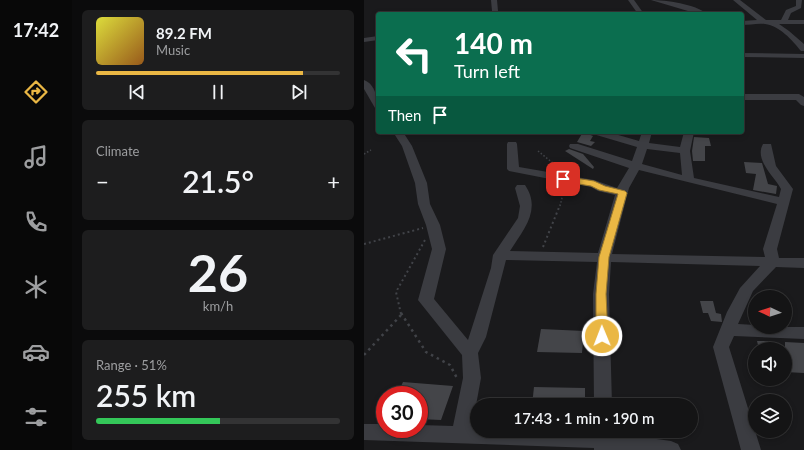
<!DOCTYPE html>
<meta charset="utf-8">
<style>
:root{--surface:#141415;--page:#1d1d1e;--text:#f1f3f6;--muted:#9d9ea0;--line:#333334;--accent:#eab744}
body{margin:0;font-family:Lato,sans-serif;background:var(--page);color:var(--text);height:100vh;display:flex;flex-direction:column;font-size:15px;white-space:nowrap}
*{box-sizing:border-box;margin:0}
p{font-size:13px;color:var(--muted)}
.icon{flex:none;width:22px;height:22px;fill:none;stroke:currentColor;stroke-width:2;stroke-linecap:round;stroke-linejoin:round}
.map{position:relative;flex:1;overflow:hidden}
.side{display:flex;flex-direction:column;gap:10px;padding:10px;background:#0b0b0c;width:292px}
.side>*{flex:none}
.hud{position:absolute;left:12px;top:12px;width:368px;height:122px;border-radius:4px;box-shadow:0 2px 6px #0003,0 0 0 1px var(--line);background:#0b6e4f;color:#fff;overflow:hidden}
.needle{width:26px;rotate:274deg}
.controls{position:absolute;left:384px;top:290px;display:grid;gap:8px}
.controls a{display:grid;place-items:center;width:44px;height:44px;border-radius:50%;background:var(--surface);box-shadow:0 2px 6px #0003,0 0 0 1px var(--line);font-size:20px}
.speed{position:absolute;left:12px;top:386px;display:flex;gap:8px;font-size:20px;font-weight:700;text-align:center}
.speed>*{display:grid;place-content:center;width:52px;height:52px;border-radius:50%;background:var(--surface);box-shadow:0 2px 6px #0003,0 0 0 1px var(--line);line-height:1}
.speed .limit{border:6px solid #d22;background:#fff;color:#111}
.pin{position:absolute;display:grid;place-items:center;width:34px;height:34px;color:#fff;margin:-17px;border-radius:8px;box-shadow:0 2px 6px #0006}
.me{position:absolute;width:44px;margin:-22px;rotate:359deg;stroke-linejoin:round;filter:drop-shadow(0 0 3px #0008)}
.turn{display:flex;align-items:center;gap:14px;height:84px;padding:0 12px;font-size:18px}
.turn .icon{width:52px;height:52px;stroke-width:2.5}
.turn b{display:block;font-size:28px;line-height:34px}
.then{display:flex;align-items:center;height:38px;padding:0 12px;background:#0003;gap:8px;font-size:15px}
.big{font-size:30px;font-weight:600;line-height:1.1}
.side .card{flex:1;display:flex;flex-direction:column;justify-content:center;gap:6px;min-width:0;padding:0 14px;border-radius:6px;background:var(--page)}
.side .dial{align-items:center;gap:0}
.dial b{font-size:52px;line-height:1}
.song{display:flex;align-items:center;gap:12px}
.cover{width:48px;height:48px;border-radius:6px;background:linear-gradient(135deg,hsl(60 70% 55%),hsl(30 70% 35%))}
.played{height:4px;border-radius:2px;background:linear-gradient(90deg,var(--accent) 85%,var(--line) 85%)}
.keys{display:flex;justify-content:space-around;direction:ltr}
.heat{display:flex;justify-content:space-between;align-items:center;font-size:22px;direction:ltr}
.charge{height:6px;border-radius:3px;background:linear-gradient(90deg,#34c759 51%,var(--line) 0)}
.trip{position:absolute;left:106px;top:398px;width:228px;height:40px;border-radius:20px;background:var(--surface);box-shadow:0 2px 6px #0003,0 0 0 1px var(--line);font-weight:600;line-height:40px;text-align:center}
main{display:flex;flex:1;min-height:0}
.dock{display:flex;flex-direction:column;width:72px;justify-content:space-around;align-items:center;background:#080808;color:var(--muted)}
.dock .icon{width:28px;height:28px}
.dock .selected{color:var(--accent)}
.dock b{font-size:18px;color:var(--text)}
.map>svg:first-child{display:block}
.building{fill:#444549}
.lines{fill:none;stroke-linecap:round;stroke-linejoin:round}
.path-far2{stroke:#414348;stroke-width:1.5;stroke-dasharray:1.5 2;stroke-linecap:butt}
.path-far1{stroke:#414348;stroke-width:2;stroke-dasharray:2 3;stroke-linecap:butt}
.path{stroke:#414348;stroke-width:2.5;stroke-dasharray:2.5 4;stroke-linecap:butt}
.minor{fill:#3b3c41;fill-rule:evenodd}
.route{fill:#eab744;stroke:#98772c}
</style>
<main>
<nav class="dock">
<b>17:42</b>
<svg class="icon selected" aria-label="directions" viewBox="0 0 24 24"><path d="M12 3l9 9-9 9-9-9zM9 14v-3h6M13 9l2 2-2 2"/></svg>
<svg class="icon" aria-label="music" viewBox="0 0 24 24"><path d="M9 18V5l10-2v13"/><circle cx="6" cy="18" r="3"/><circle cx="16" cy="16" r="3"/></svg>
<svg class="icon" aria-label="phone" viewBox="0 0 24 24"><path d="M5 4h4l2 5-3 2q2 4 5 5l2-3 5 2v4C11 20 4 13 5 4z"/></svg>
<svg class="icon" aria-label="climate" viewBox="0 0 24 24"><path d="M12 3v18M4 7l16 10M4 17L20 7"/></svg>
<svg class="icon" aria-label="car" viewBox="0 0 24 24"><path d="M5 17H2v-5l4-1 3-4h7l3 4 3 1v5h-3M9 17h6M6 11h13"/><circle cx="7" cy="17" r="2"/><circle cx="17" cy="17" r="2"/></svg>
<svg class="icon" aria-label="filters" viewBox="0 0 24 24"><path d="M4 7h16M4 17h16"/><circle cx="9" cy="7" r="2"/><circle cx="15" cy="17" r="2"/></svg>
</nav>
<section class="side">
<div class="card">
<div class="song"><i class="cover"></i><div><b>89.2 FM</b><p>Music</p></div></div>
<div class="played"></div>
<div class="keys"><svg class="icon" aria-label="previous" viewBox="0 0 24 24"><path d="M18 5L8 12l10 7zM5 5v14"/></svg><svg class="icon" aria-label="pause" viewBox="0 0 24 24"><path d="M8 5v14M16 5v14"/></svg><svg class="icon" aria-label="next" viewBox="0 0 24 24"><path d="M6 5l10 7-10 7zM19 5v14"/></svg></div>
</div>
<div class="card"><p>Climate</p>
<div class="heat"><a>−</a><b class="big">21.5°</b><a>+</a></div>
</div>
<div class="card dial"><b>26</b><p>km/h</p></div>
<div class="card"><p>Range · 51%</p><b class="big">255 km</b><div class="charge"></div></div>
</section>
<div class="map">
<svg width="440" height="450" viewBox="0 0 440 450">
<rect width="100%" height="100%" fill="#1a1a1c"/>
<!-- building -->
<g class="building">
<polygon points="219,132 229,136 226,141 231,142 227,146 213,142"/>
<polygon points="330,137 345,138 347,146 341,146 341,161 329,161 328,151"/>
<polygon points="205,149 219,154 230,167 229,169 201,151"/>
<polygon points="380,162 398,163 404,184 413,186 412,194 389,190 392,174 382,173"/>
<polygon points="336,301 349,301 352,313 357,314 358,322 347,321 344,313 339,313"/>
<polygon points="177,329 220,331 218,353 173,352"/>
<polygon points="393,341 404,341 406,349 395,349"/>
<polygon points="421,342 440,343 440,373 421,372"/>
<polygon points="39,382 89,386 77,420 55,419 55,395 33,395"/>
<polygon points="170,387 221,388 221,405 168,405"/>
</g>
<g class="lines">
<!-- path-far2 -->
<g class="path-far2">
<polyline points="174,151 195,168"/>
<polyline points="0,154 7,150"/>
<polyline points="196,206 199,194 207,187"/>
</g>
<!-- path-far1 -->
<g class="path-far1">
<polyline points="0,244 59,228"/>
<polyline points="179,247 196,205"/>
<polyline points="37,314 32,292 61,240"/>
</g>
<!-- path -->
<g class="path">
<polyline points="37,313 62,352 86,365 94,380"/>
<polyline points="0,355 37,315"/>
</g>
<!-- minor -->
<g class="minor">
<polygon points="127,0 133,0 134,11 132,14 126,14 128,11"/>
<polygon points="264,0 270,0 280,14 274,14"/>
<path d="M 287,0 C 302,0 331,4 343,14 L 334,14 Z"/>
<path d="M 369,0 L 376,0 L 402,20 L 417,20 L 422,10 L 432,6 L 432,0 L 438,0 L 437,8 L 427,13 L 424,20 L 440,20 L 440,24 L 415,24 L 425,31 L 440,44 L 440,51 L 437,51 C 428,40 416,26 401,24 C 393,23 386,25 378,25 L 378,21 L 393,20 Z"/>
<polygon points="14,36 14,40 0,42 0,38"/>
<polygon points="378,53 440,54 440,58 378,57"/>
<path d="M 0,80 C 11,84 14,99 14,109 L 11,108 L 0,89 Z"/>
<polygon points="378,94 435,94 440,97 440,106 437,105 432,100 378,100"/>
<path d="M 29,132 L 39,132 L 48,146 L 63,183 L 66,204 L 76,225 L 82,249 L 70,299 L 104,340 L 127,268 L 129,255 L 154,218 L 156,206 L 151,188 L 153,185 L 161,185 C 178,210 159,230 146,251 L 234,253 L 251,195 L 234,191 L 227,187 L 145,171 L 143,169 L 143,144 L 144,142 L 152,142 L 153,144 L 155,167 L 230,180 L 253,188 L 265,168 L 206,148 L 205,146 L 206,144 L 214,144 L 268,161 L 273,147 L 229,134 L 228,132 L 244,132 L 275,141 L 278,132 L 288,132 L 285,143 L 316,147 L 320,132 L 330,132 L 326,151 L 330,178 L 415,197 L 417,189 C 410,176 390,160 399,144 L 407,144 L 412,166 L 429,189 L 413,249 L 415,258 L 440,258 L 440,268 L 412,267 L 389,291 L 374,324 L 391,325 L 391,327 L 440,327 L 440,339 L 370,336 L 365,347 L 397,450 L 377,450 L 349,347 L 363,312 L 376,288 L 396,266 L 247,262 L 245,294 L 248,405 L 230,405 L 229,294 L 233,262 L 142,260 L 122,337 L 114,353 L 117,378 L 108,427 L 113,427 L 113,431 L 249,431 L 250,433 L 307,441 L 314,444 L 317,450 L 230,450 L 230,448 L 0,440 L 0,424 L 21,424 L 21,429 L 55,429 L 55,425 L 89,426 L 99,378 L 98,355 L 54,300 L 68,249 L 62,225 L 54,204 L 51,183 L 38,146 ZM 283,149 L 316,153 L 318,175 L 278,164 ZM 275,170 L 413,204 L 399,249 L 401,257 L 248,254 L 265,188 Z"/>
</g>
</g>
<!-- route -->
<polygon class="route" points="199,176 230,181 241,186 261,191 263,193 245,257 242,294 244,336 242,339 238,341 234,339 232,336 232,294 235,257 254,194 235,190 227,186 196,181 195,179"/>
</svg>
<div class="controls">
<a><svg class="needle" viewBox="-14 -14 28 28"><path d="M0-13l5 13h-10z" fill="#e53935"/><path d="M0 13l5-13h-10z" fill="#9d9ea0"/></svg></a>
<a><svg class="icon" aria-label="sound" viewBox="0 0 24 24"><path d="M4 9h4l5-4v14l-5-4H4zM17 9q2 3 0 6"/></svg></a>
<a><svg class="icon" aria-label="layers" viewBox="0 0 24 24"><path d="M12 4l9 5-9 5-9-5zM3 14l9 5 9-5"/></svg></a>
</div>
<div class="speed"><div class="limit">30</div></div>
<div class="pin" style="left:199px;top:179px;background:#d93025"><svg class="icon" aria-label="arrive" viewBox="0 0 24 24"><path d="M6 21V4h12l-3 4 3 4H6"/></svg></div>
<svg class="me" style="left:238px;top:336px" viewBox="-20 -20 40 40"><circle r="17" fill="#eab744" stroke="#fff" stroke-width="3"/><path d="M0-11L8 9 0 5-8 9z" fill="#fff"/></svg>
<div class="trip">17:43 · 1 min · 190 m</div>
<div class="hud">
<div class="turn"><svg class="icon" aria-label="left" viewBox="0 0 24 24"><path d="M17 20v-9H6M10 6l-5 5 5 5"/></svg><div><b>140 m</b>Turn left</div></div>
<div class="then">Then<svg class="icon" aria-label="arrive" viewBox="0 0 24 24"><path d="M6 21V4h12l-3 4 3 4H6"/></svg></div>
</div>
</div>
</main>
